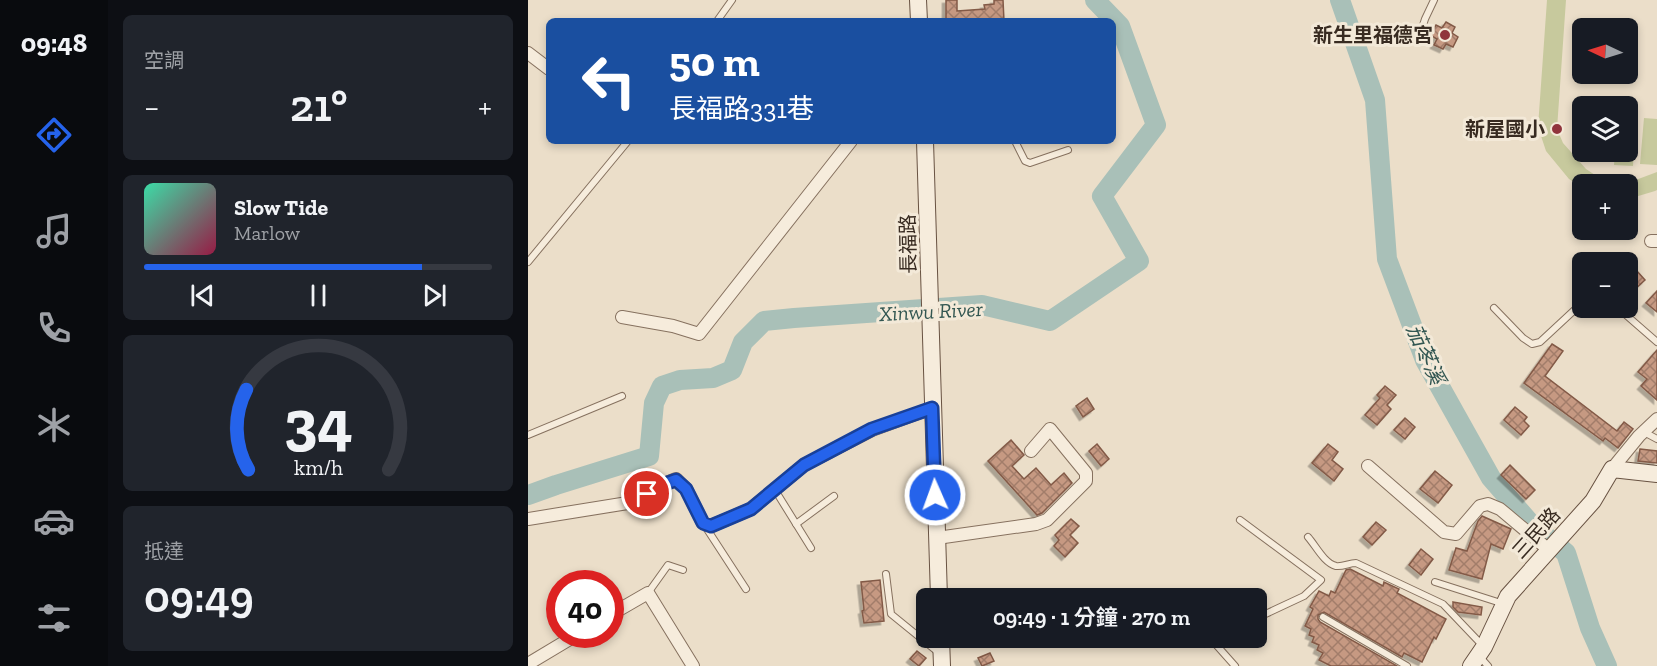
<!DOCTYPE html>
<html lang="zh-TW">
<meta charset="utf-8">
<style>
:root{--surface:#171b24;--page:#20242c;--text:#f1f3f6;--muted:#9ea1a6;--line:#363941;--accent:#2563eb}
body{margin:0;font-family:"Zilla Slab","Noto Sans TC",serif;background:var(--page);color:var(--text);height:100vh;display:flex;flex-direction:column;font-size:22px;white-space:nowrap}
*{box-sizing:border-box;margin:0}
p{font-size:20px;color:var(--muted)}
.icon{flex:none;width:33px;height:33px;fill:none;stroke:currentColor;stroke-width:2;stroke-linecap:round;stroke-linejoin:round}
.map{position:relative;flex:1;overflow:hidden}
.details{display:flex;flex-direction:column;gap:15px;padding:15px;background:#0d0f14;width:420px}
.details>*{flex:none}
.guide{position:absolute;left:18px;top:18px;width:570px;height:126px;border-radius:9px;box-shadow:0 3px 9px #0003;background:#1a4fa0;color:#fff;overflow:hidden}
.needle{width:39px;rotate:274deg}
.buttons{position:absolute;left:1044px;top:18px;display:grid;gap:12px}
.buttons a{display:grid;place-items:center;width:66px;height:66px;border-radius:9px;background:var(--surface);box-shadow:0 3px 9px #0003;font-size:30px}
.speed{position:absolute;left:18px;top:570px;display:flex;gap:12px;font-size:30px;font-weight:700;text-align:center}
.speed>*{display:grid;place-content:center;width:78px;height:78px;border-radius:50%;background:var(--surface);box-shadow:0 3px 9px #0003;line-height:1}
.speed .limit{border:9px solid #d22;background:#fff;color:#111}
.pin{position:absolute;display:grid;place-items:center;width:51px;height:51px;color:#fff;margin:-26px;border:3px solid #fff;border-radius:50%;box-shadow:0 2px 6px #0007}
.me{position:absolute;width:66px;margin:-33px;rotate:358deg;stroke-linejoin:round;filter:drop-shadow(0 0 4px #0008)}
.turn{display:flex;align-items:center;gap:21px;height:126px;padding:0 24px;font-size:27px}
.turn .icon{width:78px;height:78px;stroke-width:2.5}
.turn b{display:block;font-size:42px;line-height:51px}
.big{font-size:45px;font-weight:600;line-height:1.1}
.details .tile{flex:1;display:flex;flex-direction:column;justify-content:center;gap:9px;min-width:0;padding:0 21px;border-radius:9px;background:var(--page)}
.details .dial{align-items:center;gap:0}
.dial svg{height:156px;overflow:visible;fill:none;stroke:var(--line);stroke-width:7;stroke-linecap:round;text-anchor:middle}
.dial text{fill:var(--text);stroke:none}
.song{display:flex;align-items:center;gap:18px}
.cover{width:72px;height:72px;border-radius:9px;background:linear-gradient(135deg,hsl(160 70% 55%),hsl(340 70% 35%))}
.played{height:6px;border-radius:3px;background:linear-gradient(90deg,var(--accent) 80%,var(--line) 80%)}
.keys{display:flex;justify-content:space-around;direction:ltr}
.heat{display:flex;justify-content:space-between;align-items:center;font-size:33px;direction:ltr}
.trip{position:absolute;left:388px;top:588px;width:351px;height:60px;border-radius:9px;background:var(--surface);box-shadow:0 3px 9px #0003;font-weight:600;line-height:60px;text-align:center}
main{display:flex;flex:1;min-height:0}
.menu{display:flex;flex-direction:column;width:108px;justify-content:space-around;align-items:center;background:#090b0e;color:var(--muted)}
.menu .icon{width:42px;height:42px}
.menu .active{color:var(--accent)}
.menu b{font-size:27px;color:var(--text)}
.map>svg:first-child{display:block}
.grass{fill:#c7c99d}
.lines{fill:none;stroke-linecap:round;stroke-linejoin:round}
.river{stroke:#a9c0b8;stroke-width:20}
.building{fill:url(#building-cross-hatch);stroke:#835a47;stroke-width:1.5;filter:url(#shadow)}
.lane-casing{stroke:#86715f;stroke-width:8}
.street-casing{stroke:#86715f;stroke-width:14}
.secondary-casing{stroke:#685242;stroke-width:18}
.lane{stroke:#f6ecdc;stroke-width:6}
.street{stroke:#f6ecdc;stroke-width:12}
.secondary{stroke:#f6ecdc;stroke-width:16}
.route-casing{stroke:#184099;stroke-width:15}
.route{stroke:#2563eb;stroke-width:10}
.poi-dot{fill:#90343c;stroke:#f3e9d8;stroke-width:2}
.labels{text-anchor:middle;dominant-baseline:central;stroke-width:6;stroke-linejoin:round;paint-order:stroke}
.poi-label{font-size:20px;font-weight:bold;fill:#382b21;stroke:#f3e9d8;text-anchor:end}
.street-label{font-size:20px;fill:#382b21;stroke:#f3e9d8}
.water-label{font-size:21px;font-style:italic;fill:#325651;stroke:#f3e9d8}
</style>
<main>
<nav class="menu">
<b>09:48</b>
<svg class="icon active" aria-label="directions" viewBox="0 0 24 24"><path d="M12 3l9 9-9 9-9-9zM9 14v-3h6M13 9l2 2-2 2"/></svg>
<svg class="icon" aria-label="music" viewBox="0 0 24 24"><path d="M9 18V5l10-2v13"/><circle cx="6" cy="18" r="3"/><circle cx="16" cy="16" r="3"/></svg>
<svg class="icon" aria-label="phone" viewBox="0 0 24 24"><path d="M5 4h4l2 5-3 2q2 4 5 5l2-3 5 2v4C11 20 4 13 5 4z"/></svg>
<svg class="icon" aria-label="climate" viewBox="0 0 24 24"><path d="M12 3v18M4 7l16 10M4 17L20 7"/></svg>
<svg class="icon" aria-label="car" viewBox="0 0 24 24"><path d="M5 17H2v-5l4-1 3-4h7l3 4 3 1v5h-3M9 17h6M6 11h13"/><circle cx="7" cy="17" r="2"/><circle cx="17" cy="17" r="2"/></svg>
<svg class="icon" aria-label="filters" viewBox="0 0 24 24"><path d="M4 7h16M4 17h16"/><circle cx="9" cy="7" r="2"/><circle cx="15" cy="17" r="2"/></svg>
</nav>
<section class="details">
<div class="tile"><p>空調</p>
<div class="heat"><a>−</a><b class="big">21°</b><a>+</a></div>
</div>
<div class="tile">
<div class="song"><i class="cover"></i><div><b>Slow Tide</b><p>Marlow</p></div></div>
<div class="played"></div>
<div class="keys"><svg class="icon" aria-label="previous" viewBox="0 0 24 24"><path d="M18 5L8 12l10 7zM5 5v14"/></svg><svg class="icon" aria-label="pause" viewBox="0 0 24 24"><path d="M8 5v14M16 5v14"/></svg><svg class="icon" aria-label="next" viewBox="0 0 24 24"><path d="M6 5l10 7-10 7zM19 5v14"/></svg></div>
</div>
<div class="tile dial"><svg viewBox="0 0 100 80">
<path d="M14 69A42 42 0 1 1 86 69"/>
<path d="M14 69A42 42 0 0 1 13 28" stroke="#2563eb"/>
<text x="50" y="56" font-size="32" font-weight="700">34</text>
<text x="50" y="72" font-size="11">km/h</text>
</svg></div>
<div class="tile"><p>抵達</p><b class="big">09:49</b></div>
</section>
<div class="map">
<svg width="1129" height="666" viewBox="0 0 1129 666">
<defs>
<pattern id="building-cross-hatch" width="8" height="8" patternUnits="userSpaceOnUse" patternTransform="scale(1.5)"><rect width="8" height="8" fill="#c69982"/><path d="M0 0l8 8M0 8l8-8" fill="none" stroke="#a27d6a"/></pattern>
<filter id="shadow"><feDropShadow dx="-3.5" dy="3.5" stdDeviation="0" flood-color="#0004"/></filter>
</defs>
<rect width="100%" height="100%" fill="#ebdec9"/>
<!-- grass -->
<g class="grass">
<polygon points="1019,0 1038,0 1029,129 1035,143 1058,169 1070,177 1105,181 1129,172 1129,190 1127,191 1107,197 1100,197 1100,184 1054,184 1054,187 1041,179 1018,151 1010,127"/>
<polygon points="1100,116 1108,116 1105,166 1086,165 1087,152 1100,152"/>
<polygon points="1116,118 1129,119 1129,165 1112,164"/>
</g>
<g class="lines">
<!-- river -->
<g class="river">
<polyline points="812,0 847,100 859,259 897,360 963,478 1003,524 1038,553 1062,628 1079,666"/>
<polyline points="0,495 28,485 121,456 126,403 134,386 152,380 185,378 204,370 215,342 236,321 266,318 454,305 522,321 611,261 574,196 628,125 592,26 567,0"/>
</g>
</g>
<!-- building -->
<g class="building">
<polygon points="418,0 429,0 429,11 457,9 456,5 466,4 466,0 475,0 476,21 444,21 444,20 418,21"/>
<polygon points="918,22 927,27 924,33 930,37 925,47 918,44 915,49 906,45 909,39 902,35 908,25 914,28"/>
<polygon points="1100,261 1117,280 1105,291 1100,285"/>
<polygon points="1129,291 1129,312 1118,303"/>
<polygon points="1024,344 1035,351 1017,376 1089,431 1096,422 1105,429 1090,448 1077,438 1075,441 996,383"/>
<polygon points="1129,350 1129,400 1113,386 1119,379 1110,372"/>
<polygon points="857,386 868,395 859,405 863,409 849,425 837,415 852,398 849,395"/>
<polygon points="559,398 566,409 555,417 548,406"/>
<polygon points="987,407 999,417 996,421 1001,426 993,435 976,420"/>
<polygon points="877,418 887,427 877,439 866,430"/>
<polygon points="483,440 496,455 484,466 496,479 508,468 523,485 536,473 544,483 514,513 509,515 460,461"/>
<polygon points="569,444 581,459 573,466 561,451"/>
<polygon points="800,444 810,452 804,460 815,469 806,481 784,463"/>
<polygon points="1112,449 1129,451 1129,463 1110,461"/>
<polygon points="982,465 1007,490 998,499 973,475"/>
<polygon points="907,471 924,485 910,503 892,489"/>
<polygon points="954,516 983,529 975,549 963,544 954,579 921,570 928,548 939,551 950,521"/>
<polygon points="543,519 551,526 542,535 550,543 537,557 526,546 531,540 527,535"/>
<polygon points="848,522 858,530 844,545 835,537"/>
<polygon points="893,549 905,559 893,575 881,565"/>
<polygon points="822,569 855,586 856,582 871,589 869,593 918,619 908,639 906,637 894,662 876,653 874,657 796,612 790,615 790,619 792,622 869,666 803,666 791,660 795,653 789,650 791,645 784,642 786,637 781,635 783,629 777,626 785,609 782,607 791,591 801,596 803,591 807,593 818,570"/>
<polygon points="352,580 356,621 336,623 334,611 336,610 333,582"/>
<polygon points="925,602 954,607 953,615 930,612 925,607"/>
<polygon points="389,651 398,658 391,666 382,659"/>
<polygon points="462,653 466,661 454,666 450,658"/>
</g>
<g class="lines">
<!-- lane casing -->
<g class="lane-casing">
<g id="lane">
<polyline points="189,21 204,0"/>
<polyline points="891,38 897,19 906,0"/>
<polyline points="487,141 497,161 502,163 540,150"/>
<polyline points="0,262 100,141"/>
<polyline points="966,308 995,338 1004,344 1012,342 1054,303"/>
<polyline points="1090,308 1129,342"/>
<polyline points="1116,432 1129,439"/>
<polyline points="0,435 94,396"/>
<polyline points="247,490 283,548"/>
<polyline points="712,520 793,580 776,596 729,618"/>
<polyline points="268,524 306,496"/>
<polyline points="177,526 218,589"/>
<path d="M 780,537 C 788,546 796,563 808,566 C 815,567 821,563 828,563 L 915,604 L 955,646"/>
<polyline points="358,574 363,614 411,653"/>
<polyline points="907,582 976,604"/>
<polyline points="120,593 140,565 155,570"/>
<polyline points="795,617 879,666"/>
<polyline points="687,638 683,639 707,666"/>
<polyline points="951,656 960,666"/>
</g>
</g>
<!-- street casing -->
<g class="street-casing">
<g id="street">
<polyline points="0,53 21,69"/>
<polyline points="1123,241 1129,241"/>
<polyline points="94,317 145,326 171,334 323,141"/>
<polyline points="840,466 916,532 928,534 952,506 960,504 972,509 1021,550"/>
<polyline points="1084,469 1111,436 1129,419"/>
<polyline points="0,519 106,502 131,486 148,479 158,489 175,523 183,526 223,509 276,465 344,430 404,408"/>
<polyline points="409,538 508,524 519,520 558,481 558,473 522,429 503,451"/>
<polyline points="82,615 120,593 165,666"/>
<polyline points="0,664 50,634"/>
</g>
</g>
<!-- secondary casing -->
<g class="secondary-casing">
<g id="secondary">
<polyline points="390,0 391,21"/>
<polyline points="397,141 411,598"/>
<polyline points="413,638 414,666"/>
<polyline points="943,666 956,647 980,596 1065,501 1084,469 1129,474"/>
</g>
</g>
<!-- lane -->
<use href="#lane" class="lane"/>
<!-- street -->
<use href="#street" class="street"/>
<!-- secondary -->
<use href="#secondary" class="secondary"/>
</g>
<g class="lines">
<!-- route casing -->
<g class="route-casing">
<polyline id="route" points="119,494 131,486 148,480 158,489 175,523 183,526 223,509 276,465 344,429 404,408 407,495"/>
</g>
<!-- route -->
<use href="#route" class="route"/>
</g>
<!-- markers -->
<g class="poi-dot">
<circle cx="917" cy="35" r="6"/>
<circle cx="1029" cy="129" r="6"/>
</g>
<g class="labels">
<!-- poi labels -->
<g class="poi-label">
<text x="905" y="35">新生里福德宮</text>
<text x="1017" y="129">新屋國小</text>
</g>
<!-- street labels -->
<g class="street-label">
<text transform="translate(380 244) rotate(-91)">長福路</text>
<text transform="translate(1008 533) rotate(-48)">三民路</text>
</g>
<!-- water labels -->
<g class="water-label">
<text transform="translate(403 311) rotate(-3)">Xinwu River</text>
<text transform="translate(898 354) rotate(66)">茄苳溪</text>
</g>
</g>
</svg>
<div class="buttons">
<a><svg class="needle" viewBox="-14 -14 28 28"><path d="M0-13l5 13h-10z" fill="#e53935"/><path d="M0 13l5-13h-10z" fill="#9ea1a6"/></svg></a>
<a><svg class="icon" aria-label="layers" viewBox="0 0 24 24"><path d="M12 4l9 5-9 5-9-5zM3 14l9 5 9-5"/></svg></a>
<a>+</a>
<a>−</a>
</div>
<div class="speed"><div class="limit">40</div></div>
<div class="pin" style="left:119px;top:494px;background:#d93025"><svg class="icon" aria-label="arrive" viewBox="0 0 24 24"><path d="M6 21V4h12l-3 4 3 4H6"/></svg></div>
<svg class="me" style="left:407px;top:495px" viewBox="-20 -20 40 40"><circle r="17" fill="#2563eb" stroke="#fff" stroke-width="3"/><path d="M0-11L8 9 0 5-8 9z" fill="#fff"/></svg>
<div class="trip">09:49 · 1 分鐘 · 270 m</div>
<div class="guide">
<div class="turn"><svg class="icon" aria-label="left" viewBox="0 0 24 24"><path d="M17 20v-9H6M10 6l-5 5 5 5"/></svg><div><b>50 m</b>長福路331巷</div></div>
</div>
</div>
</main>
